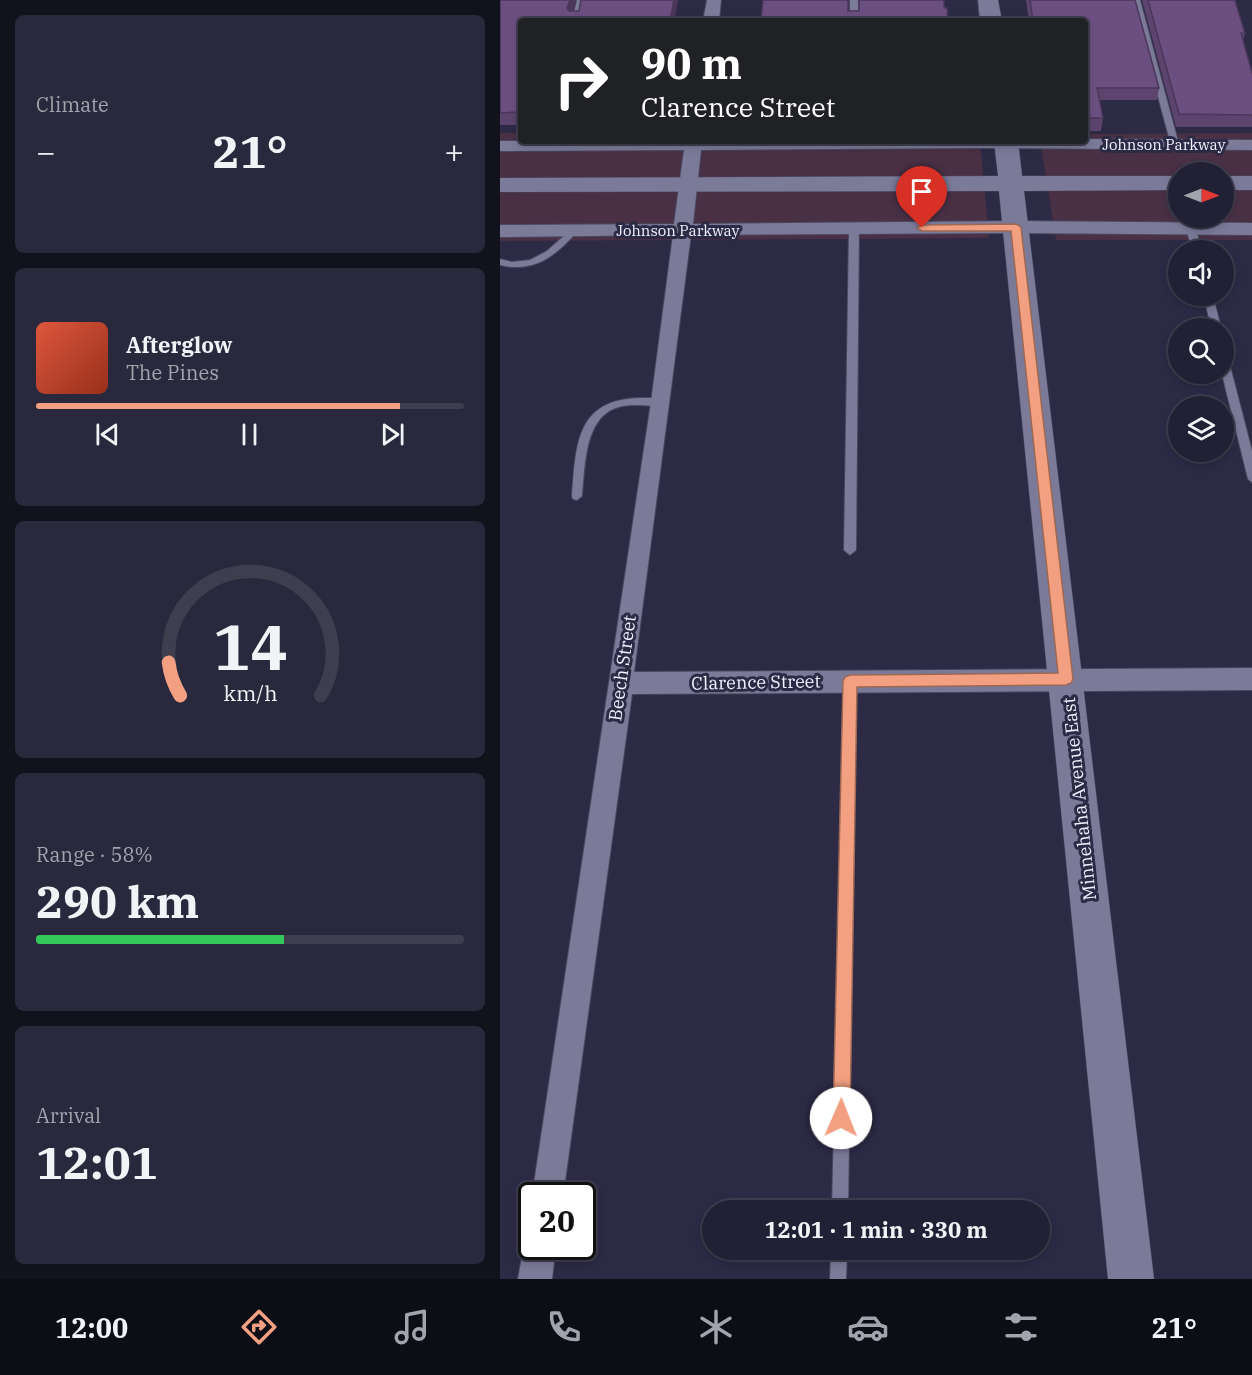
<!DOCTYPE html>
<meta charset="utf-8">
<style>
:root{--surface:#212034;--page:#29283c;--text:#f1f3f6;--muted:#a2a3ac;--line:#3e3e4f;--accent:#f2a081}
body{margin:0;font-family:"IBM Plex Serif",serif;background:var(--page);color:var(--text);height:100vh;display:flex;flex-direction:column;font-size:22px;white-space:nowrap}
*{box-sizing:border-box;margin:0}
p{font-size:20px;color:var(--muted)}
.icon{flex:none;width:33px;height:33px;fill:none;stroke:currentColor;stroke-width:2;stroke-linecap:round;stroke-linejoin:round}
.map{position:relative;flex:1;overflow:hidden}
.sheet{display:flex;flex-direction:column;gap:15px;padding:15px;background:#12121d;width:500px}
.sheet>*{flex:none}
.banner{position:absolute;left:18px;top:18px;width:570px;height:126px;border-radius:6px;box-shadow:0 3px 9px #0003,0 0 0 2px var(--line);background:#202124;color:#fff;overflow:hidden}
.needle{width:39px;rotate:90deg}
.controls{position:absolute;left:668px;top:162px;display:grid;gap:12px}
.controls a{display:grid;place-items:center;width:66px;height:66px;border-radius:50%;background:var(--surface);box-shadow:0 3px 9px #0003,0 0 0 2px var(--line);font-size:30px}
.speed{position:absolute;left:18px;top:1182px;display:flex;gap:12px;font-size:30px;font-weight:700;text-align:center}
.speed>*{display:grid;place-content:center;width:78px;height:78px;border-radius:50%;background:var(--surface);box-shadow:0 3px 9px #0003,0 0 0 2px var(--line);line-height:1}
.speed .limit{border:3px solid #111;border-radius:9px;background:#fff;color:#111}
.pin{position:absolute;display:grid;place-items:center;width:51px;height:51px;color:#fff;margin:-62px -26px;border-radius:50% 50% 50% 0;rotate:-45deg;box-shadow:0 0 6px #0007}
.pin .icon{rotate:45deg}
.me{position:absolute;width:66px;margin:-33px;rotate:1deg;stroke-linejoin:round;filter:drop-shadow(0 0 4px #0008)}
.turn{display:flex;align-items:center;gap:21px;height:126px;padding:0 24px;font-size:27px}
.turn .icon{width:78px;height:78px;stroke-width:2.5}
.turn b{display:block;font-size:42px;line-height:51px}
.big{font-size:45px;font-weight:800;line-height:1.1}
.sheet .tile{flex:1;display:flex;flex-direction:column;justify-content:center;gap:9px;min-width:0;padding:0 21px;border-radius:9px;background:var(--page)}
.sheet .dial{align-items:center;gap:0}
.dial svg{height:156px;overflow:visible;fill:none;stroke:var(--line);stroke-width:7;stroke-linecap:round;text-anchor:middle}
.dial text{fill:var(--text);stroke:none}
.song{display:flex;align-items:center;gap:18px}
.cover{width:72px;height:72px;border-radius:9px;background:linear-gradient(135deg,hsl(10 70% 55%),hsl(10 70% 35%))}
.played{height:6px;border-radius:3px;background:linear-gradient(90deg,var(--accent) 85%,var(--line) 85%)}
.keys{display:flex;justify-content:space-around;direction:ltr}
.heat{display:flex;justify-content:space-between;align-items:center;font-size:33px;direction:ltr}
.charge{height:9px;border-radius:4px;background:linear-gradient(90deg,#34c759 58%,var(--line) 0)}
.trip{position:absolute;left:202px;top:1200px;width:348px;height:60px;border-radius:30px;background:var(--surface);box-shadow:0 3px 9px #0003,0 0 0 2px var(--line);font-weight:800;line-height:60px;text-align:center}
.tabs{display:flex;height:96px;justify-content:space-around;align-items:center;background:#0d0d15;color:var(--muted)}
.tabs .icon{width:42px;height:42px}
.tabs .selected{color:var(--accent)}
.tabs b{font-size:27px;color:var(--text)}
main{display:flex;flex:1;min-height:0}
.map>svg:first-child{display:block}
.green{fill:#493045;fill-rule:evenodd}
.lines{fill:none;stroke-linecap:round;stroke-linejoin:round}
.lane-casing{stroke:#4a475e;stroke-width:2}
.street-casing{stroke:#4a475e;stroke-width:2}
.secondary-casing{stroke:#4a475e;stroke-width:1}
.lane{fill:#7b7a99;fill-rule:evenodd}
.street{fill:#7b7a99;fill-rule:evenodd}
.secondary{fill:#7b7a99;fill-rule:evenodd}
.wall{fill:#5c446e}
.shaded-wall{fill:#4b375a}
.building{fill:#6b4f80;stroke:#4b375a;stroke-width:1.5}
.route{fill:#f2a081;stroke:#9d6854;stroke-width:1.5}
.labels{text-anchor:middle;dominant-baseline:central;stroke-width:6;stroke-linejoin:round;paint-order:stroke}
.far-street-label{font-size:15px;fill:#f0f0fe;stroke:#2c2a45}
.street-label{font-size:18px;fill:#f0f0fe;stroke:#2c2a45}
</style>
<main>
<section class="sheet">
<div class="tile"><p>Climate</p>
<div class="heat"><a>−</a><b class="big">21°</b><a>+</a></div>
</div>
<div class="tile">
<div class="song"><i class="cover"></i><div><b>Afterglow</b><p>The Pines</p></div></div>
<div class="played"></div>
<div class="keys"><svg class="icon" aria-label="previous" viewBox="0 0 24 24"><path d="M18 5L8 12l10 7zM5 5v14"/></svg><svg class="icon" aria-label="pause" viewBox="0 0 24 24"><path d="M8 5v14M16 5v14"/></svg><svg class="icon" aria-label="next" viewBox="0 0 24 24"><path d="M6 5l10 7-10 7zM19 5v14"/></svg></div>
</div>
<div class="tile dial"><svg viewBox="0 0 100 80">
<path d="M14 69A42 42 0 1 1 86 69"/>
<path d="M14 69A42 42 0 0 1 8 52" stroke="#f2a081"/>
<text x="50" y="56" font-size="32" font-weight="700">14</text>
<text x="50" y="72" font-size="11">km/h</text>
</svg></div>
<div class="tile"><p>Range · 58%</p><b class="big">290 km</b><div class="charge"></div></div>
<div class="tile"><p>Arrival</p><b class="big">12:01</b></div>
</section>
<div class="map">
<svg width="753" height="1279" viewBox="0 0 753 1279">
<rect width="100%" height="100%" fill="#2c2a45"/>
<!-- green -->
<g class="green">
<polygon points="0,133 21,133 21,141 480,141 489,238 0,241"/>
<path d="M 752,133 L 752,240 L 556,240 L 540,141 L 585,141 L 585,134 ZM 678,172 L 723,172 L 723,218 L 678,218 Z"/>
</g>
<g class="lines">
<!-- lane casing -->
<g class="lane-casing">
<g id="lane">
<polygon points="77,0 85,0 80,21 72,21"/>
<rect x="350" y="0" width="8" height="21"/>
<polygon points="632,0 640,0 679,145 678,147 671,145"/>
<polygon points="354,225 359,228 356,550 350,555 344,550 349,228"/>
<polygon points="691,225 696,228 701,250 692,250 686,228"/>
<path d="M 74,227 L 79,230 L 77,232 C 55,256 35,273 0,265 L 0,259 L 12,262 L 30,260 L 47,251 Z"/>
<polygon points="704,296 713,296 721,328 711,328"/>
<polygon points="723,354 728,358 753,455 753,483 748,479 722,374"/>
<path d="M 140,398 L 161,398 L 166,402 L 161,406 C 148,406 132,403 119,407 C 84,416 85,467 82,496 L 77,500 L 73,499 L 72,496 C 76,445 76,399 140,398 Z"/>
<polygon points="350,676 354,677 356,681 348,1210 332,1210 344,681 346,677"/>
<polygon points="331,1250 347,1250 346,1279 330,1279"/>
</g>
</g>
<!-- street casing -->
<g class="street-casing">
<g id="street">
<polygon points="207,0 221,0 219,21 203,21"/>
<polygon points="585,139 753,140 753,150 482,148 201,150 193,224 516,221 753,223 753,235 516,233 191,235 134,672 753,668 753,690 132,694 63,1196 32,1197 151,402 173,235 0,237 0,225 174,224 184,150 0,151 0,141 585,141"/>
<polygon points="32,1233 32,1246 56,1246 52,1279 18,1279 24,1246 28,1234"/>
</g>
</g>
<!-- secondary casing -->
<g class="secondary-casing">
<g id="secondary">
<polygon points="478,0 498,0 502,21 480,21"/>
<polygon points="494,141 518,141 522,176 678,176 678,190 524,191 654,1279 608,1279 499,191 0,192 0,178 498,176"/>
<rect x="723" y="176" width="30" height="14"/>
</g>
</g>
<!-- lane -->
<use href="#lane" class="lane"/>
<!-- street -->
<use href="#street" class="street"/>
<!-- secondary -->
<use href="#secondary" class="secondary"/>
</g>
<!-- wall -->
<g class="wall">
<polygon points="0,0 76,0 73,11 79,11 81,0 178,0 174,21 21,21 21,125 0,125"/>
<polygon points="526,0 635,0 659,88 657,100 600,100 603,118 601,131 585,131 585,21 529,21"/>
<polygon points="642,0 735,0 745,34 743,40 753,76 753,127 676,127"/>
</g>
<!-- shaded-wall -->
<g class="shaded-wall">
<polygon points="70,0 76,0 70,20 67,8"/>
<polygon points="174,0 178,0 174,21 170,21"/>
</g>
<!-- building -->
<g class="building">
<polygon points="0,0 70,0 67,8 69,11 79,11 81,0 174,0 170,21 21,21 21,112 0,113"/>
<polygon points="263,0 348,0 348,11 359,11 359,0 444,0 444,8 447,8 448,21 261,21"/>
<polygon points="530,0 635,0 659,88 597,88 603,118 585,118 585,21 533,21"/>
<polygon points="648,0 735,0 745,34 741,33 753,76 753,115 679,114"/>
</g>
<!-- route -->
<polygon class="route" points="516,224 521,227 573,679 571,683 566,685 357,687 350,1118 348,1125 341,1127 335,1125 333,1118 343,681 345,677 350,675 558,673 511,231 422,231 417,228 422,225"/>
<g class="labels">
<!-- far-street labels -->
<g class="far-street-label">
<text x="664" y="144">Johnson Parkway</text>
<text x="178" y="230">Johnson Parkway</text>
</g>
<!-- street labels -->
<g class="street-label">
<text transform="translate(122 668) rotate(-82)">Beech Street</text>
<text transform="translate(256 682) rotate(-1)">Clarence Street</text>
<text transform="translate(579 799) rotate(-96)">Minnehaha Avenue East</text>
</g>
</g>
</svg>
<div class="controls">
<a><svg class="needle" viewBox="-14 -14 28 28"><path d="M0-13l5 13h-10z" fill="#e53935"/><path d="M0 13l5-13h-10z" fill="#a2a3ac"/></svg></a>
<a><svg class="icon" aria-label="sound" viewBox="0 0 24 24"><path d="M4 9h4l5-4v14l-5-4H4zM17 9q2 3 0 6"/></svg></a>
<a><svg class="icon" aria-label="search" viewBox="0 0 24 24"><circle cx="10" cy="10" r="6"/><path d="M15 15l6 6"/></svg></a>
<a><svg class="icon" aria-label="layers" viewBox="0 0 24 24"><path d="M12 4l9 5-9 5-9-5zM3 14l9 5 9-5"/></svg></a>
</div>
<div class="speed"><div class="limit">20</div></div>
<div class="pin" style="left:422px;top:228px;background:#d93025"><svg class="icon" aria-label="arrive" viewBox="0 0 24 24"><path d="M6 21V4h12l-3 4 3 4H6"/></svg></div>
<svg class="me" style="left:341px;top:1118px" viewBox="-20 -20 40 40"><circle r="19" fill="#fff"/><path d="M0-13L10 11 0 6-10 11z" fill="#f2a081"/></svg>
<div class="trip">12:01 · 1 min · 330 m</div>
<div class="banner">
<div class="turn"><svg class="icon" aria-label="right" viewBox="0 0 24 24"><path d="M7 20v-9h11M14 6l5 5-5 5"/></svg><div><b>90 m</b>Clarence Street</div></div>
</div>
</div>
</main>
<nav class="tabs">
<b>12:00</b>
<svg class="icon selected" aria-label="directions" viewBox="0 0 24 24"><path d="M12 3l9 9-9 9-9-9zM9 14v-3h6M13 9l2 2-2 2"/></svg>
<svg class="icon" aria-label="music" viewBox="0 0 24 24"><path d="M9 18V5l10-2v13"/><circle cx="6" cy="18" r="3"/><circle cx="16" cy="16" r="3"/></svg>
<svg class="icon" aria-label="phone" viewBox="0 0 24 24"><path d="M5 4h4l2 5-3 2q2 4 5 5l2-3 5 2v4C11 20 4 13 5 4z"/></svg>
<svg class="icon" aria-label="climate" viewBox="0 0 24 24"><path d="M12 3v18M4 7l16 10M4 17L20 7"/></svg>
<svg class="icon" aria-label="car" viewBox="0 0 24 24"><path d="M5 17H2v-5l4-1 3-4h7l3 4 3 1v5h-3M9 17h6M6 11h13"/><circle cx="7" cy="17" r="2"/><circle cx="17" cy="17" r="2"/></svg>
<svg class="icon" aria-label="filters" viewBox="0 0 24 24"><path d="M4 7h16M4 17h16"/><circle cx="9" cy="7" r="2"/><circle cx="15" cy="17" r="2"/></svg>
<b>21°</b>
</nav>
